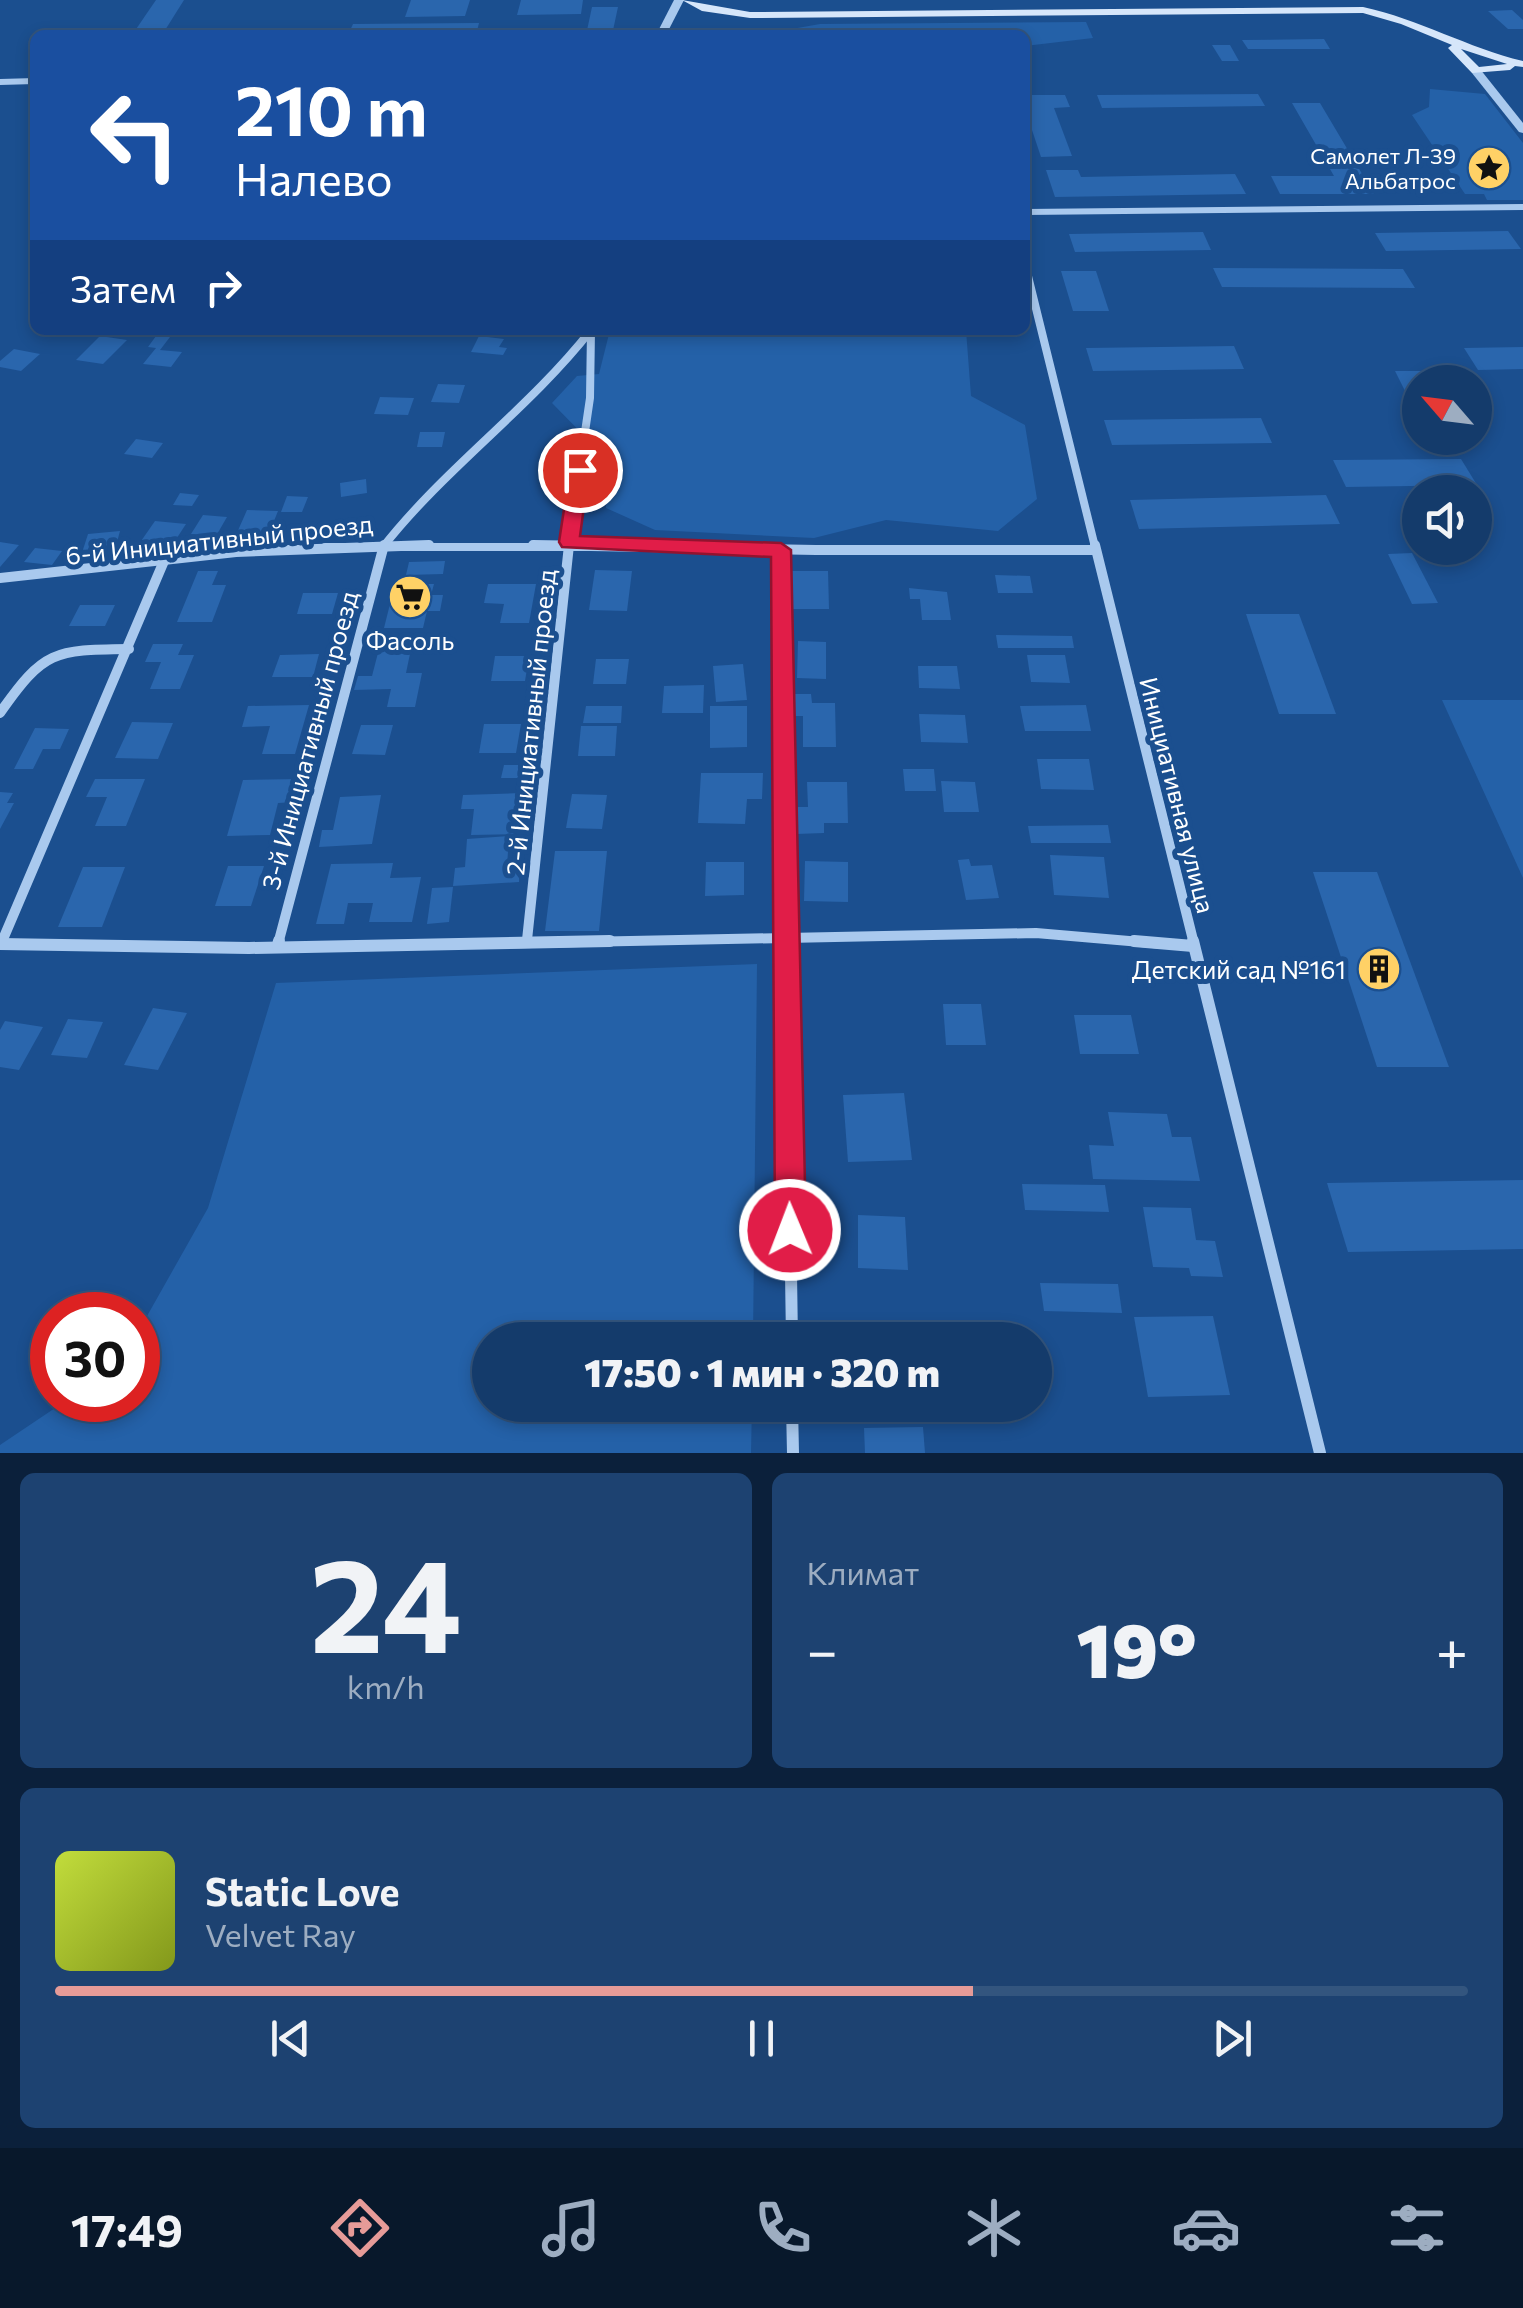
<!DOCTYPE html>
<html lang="ru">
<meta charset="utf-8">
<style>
:root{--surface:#143b6b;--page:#1d4271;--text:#f1f3f6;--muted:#9dadc1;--line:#33557e;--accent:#e69b98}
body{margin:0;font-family:Commissioner,sans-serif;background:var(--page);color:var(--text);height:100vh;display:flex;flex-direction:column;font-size:38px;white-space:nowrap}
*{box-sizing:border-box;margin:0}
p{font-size:32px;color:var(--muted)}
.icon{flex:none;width:55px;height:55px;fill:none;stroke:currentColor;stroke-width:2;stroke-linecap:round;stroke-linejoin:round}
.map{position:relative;height:1453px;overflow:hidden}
.details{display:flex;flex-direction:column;gap:20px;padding:20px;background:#0b203b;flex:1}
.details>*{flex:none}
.top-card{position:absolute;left:30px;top:30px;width:1000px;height:305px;border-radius:15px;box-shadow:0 5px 15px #0003,0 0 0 2px var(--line);background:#1a4fa0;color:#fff;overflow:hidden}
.needle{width:65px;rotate:298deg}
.controls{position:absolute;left:1402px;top:365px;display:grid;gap:20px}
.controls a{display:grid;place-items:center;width:90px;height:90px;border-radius:50%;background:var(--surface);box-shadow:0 5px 15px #0003,0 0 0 2px var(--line);font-size:50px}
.speed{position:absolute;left:30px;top:1292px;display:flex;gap:20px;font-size:50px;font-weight:700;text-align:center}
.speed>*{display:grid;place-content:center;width:130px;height:130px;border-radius:50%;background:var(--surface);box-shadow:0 5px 15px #0003,0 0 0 2px var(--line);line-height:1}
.speed .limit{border:15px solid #d22;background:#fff;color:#111}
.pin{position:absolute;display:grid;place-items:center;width:85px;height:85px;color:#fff;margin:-42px;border:5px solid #fff;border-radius:50%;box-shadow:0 2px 10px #0007}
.me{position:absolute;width:110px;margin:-55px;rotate:359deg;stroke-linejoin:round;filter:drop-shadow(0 0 8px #0008)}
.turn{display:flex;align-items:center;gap:35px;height:210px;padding:0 40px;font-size:45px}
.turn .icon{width:130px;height:130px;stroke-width:2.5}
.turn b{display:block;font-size:70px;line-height:85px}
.then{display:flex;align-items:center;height:95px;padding:0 40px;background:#0003;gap:20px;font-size:38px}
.big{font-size:75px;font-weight:800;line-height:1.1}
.details .widget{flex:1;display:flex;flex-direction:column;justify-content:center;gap:15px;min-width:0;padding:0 35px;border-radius:15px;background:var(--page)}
.details .dial{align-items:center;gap:0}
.dial b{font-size:130px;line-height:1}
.song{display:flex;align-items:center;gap:30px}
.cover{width:120px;height:120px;border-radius:15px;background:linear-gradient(135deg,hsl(70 70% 55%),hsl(70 70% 35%))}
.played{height:10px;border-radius:5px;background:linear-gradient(90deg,var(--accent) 65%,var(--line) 65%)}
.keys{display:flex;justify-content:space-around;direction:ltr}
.heat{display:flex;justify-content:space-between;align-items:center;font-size:55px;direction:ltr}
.details .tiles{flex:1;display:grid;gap:20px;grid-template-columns:1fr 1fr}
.widget:last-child{grid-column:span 2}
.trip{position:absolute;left:472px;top:1322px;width:580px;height:100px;border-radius:50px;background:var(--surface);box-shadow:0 5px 15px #0003,0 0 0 2px var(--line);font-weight:800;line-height:100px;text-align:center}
.tabs{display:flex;height:160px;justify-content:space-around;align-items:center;background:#08182b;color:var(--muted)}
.tabs .icon{width:70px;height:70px}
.tabs .current{color:var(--accent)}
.tabs b{font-size:45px;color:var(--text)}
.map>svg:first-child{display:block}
.green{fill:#2461a8}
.building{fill:#2a66ad}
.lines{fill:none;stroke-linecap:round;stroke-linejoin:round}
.minor-far3{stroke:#a9c9ee;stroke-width:6}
.minor-far2{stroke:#a9c9ee;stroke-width:8}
.minor-far1{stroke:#a9c9ee;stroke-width:10}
.minor{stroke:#a9c9ee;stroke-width:12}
.tertiary{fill:#a9c9ee;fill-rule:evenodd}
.secondary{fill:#d6e6fa;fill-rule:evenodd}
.route{fill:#e11d48;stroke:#92132f;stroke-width:2.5}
.labels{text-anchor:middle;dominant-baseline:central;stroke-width:10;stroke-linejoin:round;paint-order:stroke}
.far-poi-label{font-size:22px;fill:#fff;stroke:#1b4f8f;text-anchor:end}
.street-label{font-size:25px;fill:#fff;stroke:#1b4f8f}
.poi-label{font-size:25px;fill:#fff;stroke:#1b4f8f}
</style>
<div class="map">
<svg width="1523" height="1453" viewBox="0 0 1523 1453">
<rect width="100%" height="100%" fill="#1b4f8f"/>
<!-- green -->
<g class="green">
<polygon points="1086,22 1093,38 1025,46 1025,35 758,35 820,24"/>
<polygon points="1430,89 1485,94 1523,143 1523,200 1487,200 1484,194 1465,194 1412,115 1429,107"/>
<polygon points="610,330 966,330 971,396 1025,425 1037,499 998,531 886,520 814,538 655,530 606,508 602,454 552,403 577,376 599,374"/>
<polygon points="1443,700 1523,700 1523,878 1442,700"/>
<polygon points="757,964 753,1340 490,1340 490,1405 752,1405 751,1453 0,1453 0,1445 67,1400 138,1400 138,1332 208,1208 276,983"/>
</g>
<!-- building -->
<g class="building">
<polygon points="156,0 184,0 162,35 132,35"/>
<polygon points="411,0 470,0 465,16 405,17"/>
<polygon points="521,0 583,0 581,14 517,15"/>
<polygon points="592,7 618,7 612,35 586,35"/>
<polygon points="1512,10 1523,20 1523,29 1508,29 1488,11"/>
<polygon points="479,23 476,35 348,35 353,24"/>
<polygon points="1324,39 1330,49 1248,49 1242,40"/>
<polygon points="1212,45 1230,45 1239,61 1222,61"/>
<polygon points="1258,94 1265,106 1102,108 1097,95"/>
<polygon points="1025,95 1065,95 1070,107 1054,108 1072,156 1041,157 1025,109"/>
<polygon points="1292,103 1320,103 1374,194 1280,194 1271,176 1334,176"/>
<polygon points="1046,170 1078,170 1081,177 1235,174 1246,194 1055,197"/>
<polygon points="1508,231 1521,249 1386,251 1375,233"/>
<polygon points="1203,232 1211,250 1075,252 1069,234"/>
<polygon points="1213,268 1403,269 1415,288 1222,287"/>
<polygon points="1061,271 1096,271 1109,311 1073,311"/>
<polygon points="100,336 127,340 103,364 76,360"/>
<polygon points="156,336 170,337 160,350 182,352 171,367 143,364 156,348 148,347"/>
<polygon points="479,336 504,339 499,347 507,348 503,355 471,352"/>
<polygon points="1234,346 1244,369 1093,371 1086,348"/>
<polygon points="1523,347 1523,369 1478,370 1464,348"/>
<polygon points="14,349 40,354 21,371 0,367 0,361"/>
<polygon points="1395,371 1430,371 1436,382 1420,382 1420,401 1410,401"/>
<polygon points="438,384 465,385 459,403 431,402"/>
<polygon points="380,397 414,398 408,415 374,414"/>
<polygon points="1261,418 1272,443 1112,445 1104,420"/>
<polygon points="420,432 445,432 442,447 417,447"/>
<polygon points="136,439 163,443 152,458 124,454"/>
<polygon points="1461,459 1477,485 1346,487 1333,460"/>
<polygon points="366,479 367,493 341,497 340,483"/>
<polygon points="180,493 199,495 192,506 173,505"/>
<polygon points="1326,495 1340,524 1139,529 1130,500"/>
<polygon points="287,496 308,497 302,512 281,512"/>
<polygon points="247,510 278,511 268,536 236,535"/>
<polygon points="203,515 227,517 216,536 191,534"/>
<polygon points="155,521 186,524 171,547 139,544"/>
<polygon points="120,531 113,557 80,559 88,534"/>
<polygon points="0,542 19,545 0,567"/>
<polygon points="35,548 62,551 52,565 24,562"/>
<polygon points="1412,553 1438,603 1412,604 1388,554"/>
<polygon points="445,561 443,574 406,575 409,562"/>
<polygon points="595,570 632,571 627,611 589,610"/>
<polygon points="198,571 218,571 212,585 226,585 212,622 177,622"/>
<polygon points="792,571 828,571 829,609 791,609"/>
<polygon points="995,575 1030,576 1033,593 998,593"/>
<polygon points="395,584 434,584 431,595 443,595 440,611 427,611 423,628 384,628"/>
<polygon points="488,584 536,584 529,623 500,623 504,604 484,603"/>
<polygon points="909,588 947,592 951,620 922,620 920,599 910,599"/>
<polygon points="303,593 338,593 332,614 297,614"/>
<polygon points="80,605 115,605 105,626 69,626"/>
<polygon points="1246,614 1299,614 1336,714 1279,714"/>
<polygon points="996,635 1072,636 1074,648 998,648"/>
<polygon points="798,641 826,642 826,679 797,678"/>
<polygon points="153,644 183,644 178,655 194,655 180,689 150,689 161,662 145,662"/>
<polygon points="379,649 411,649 406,673 422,673 415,707 387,707 391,689 354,690 358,676 372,676"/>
<polygon points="319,654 313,677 272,677 280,655"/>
<polygon points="1027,655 1065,655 1070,683 1031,682"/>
<polygon points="495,656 529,656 525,681 491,681"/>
<polygon points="596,659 629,659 626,684 593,684"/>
<polygon points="743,664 747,700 716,702 713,666"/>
<polygon points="918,666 957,666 960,689 919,688"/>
<polygon points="704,685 703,713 662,713 664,686"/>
<polygon points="790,694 811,694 812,703 835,703 836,747 803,747 803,716 790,716"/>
<polygon points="309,705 295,754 262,754 270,726 242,727 248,706"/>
<polygon points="1086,705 1091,731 1025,731 1020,706"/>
<polygon points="586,706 622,706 621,723 583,723"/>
<polygon points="710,706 747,706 747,747 710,748"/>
<polygon points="919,714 965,715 968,743 921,742"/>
<polygon points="132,722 173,723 158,759 115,758"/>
<polygon points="484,724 521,724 516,753 479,753"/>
<polygon points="361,725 393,725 385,755 352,754"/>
<polygon points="581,726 617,726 615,756 578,756"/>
<polygon points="35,728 69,729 60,749 43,749 33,769 14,769"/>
<polygon points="1037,759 1089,759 1094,790 1041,789"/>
<polygon points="504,765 543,765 542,778 501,778"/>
<polygon points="903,769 934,769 936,791 905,791"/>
<polygon points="701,773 763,773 762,799 747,799 745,824 698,823"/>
<polygon points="95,779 145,779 126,826 95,826 107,797 86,797"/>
<polygon points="301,779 295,802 278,803 270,835 227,836 243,780"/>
<polygon points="941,781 975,782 979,812 944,812"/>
<polygon points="807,782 847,782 848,823 824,823 824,833 796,834 796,807 808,807"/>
<polygon points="0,792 13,793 7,803 14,803 0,829"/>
<polygon points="521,793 517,834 471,835 474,809 461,809 463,795"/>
<polygon points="572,794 607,795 602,829 566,828"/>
<polygon points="381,795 372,844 319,847 322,830 333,830 340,797"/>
<polygon points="1108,825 1111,843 1031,843 1028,826"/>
<polygon points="509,836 507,867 520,866 519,882 453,886 455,868 465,867 467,839"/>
<polygon points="555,851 607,851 599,931 545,931"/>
<polygon points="1050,855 1104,857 1109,898 1054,895"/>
<polygon points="969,859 971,866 992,865 999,898 966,900 958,860"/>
<polygon points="805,861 848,862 848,902 804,901"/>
<polygon points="706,862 744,862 744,895 705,896"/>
<polygon points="393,863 390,878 421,877 412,922 369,922 373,903 348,903 344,924 316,924 331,864"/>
<polygon points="228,866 264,866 251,906 215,906"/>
<polygon points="83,867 125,867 102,927 58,927"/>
<polygon points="1313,872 1377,872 1449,1067 1377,1067"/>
<polygon points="453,887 449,922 427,924 432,888"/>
<polygon points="943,1004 981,1004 986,1045 946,1045"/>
<polygon points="153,1008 187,1013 158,1070 124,1065"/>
<polygon points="1074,1015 1131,1015 1139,1054 1080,1054"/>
<polygon points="68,1019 103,1022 87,1058 51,1055"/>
<polygon points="5,1021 43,1027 19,1070 0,1067 0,1030"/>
<polygon points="904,1093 912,1160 848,1162 843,1095"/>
<polygon points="1108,1112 1167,1114 1172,1137 1191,1137 1200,1181 1093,1179 1089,1145 1114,1146"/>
<polygon points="1523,1180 1523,1249 1348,1252 1327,1183"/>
<polygon points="1022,1184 1105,1185 1109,1212 1025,1210"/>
<polygon points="1143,1207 1191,1208 1196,1240 1215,1241 1223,1277 1191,1276 1189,1268 1153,1267"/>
<polygon points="858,1215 905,1217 908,1270 858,1268"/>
<polygon points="1040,1283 1118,1284 1122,1313 1044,1311"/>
<polygon points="1213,1316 1230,1395 1148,1397 1134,1317"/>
<polygon points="861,1326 923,1330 923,1340 861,1340"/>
<polygon points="923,1427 925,1453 865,1453 864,1428"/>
</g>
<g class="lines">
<!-- minor-far3 -->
<polyline class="minor-far3" points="1025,212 1523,207"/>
<!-- minor-far2 -->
<g class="minor-far2">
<polyline points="1025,264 1095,547"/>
<polyline points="325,547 670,547"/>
<path d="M 383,547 C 445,468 529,409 591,330"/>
<polyline points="568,547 590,398 591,330"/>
</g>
<!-- minor-far1 -->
<g class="minor-far1">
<polyline points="533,545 816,550 1094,550"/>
<polyline points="1095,545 1194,944"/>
<polyline points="781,550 786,944"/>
<polyline points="0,578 236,552 429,545"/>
<path d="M 0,713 C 44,650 54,650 129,649"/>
<polyline points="527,940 569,545"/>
<polyline points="1,944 164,561"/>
<polyline points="278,944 384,545"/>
<polyline points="478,944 1036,933 1164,944"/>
</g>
<!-- minor -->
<g class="minor">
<polyline points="786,941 792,1340"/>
<polyline points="1134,941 1193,946"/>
<polyline points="1193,941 1320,1453"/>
<polyline points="0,944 249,948 610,941"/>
<polyline points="278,945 279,941"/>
<polyline points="792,1405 793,1453"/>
</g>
<!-- tertiary -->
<g class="tertiary">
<polygon points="674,0 684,0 666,35 656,35"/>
<polygon points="1472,69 1480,69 1523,123 1523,133 1519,132 1472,73"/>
<polygon points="35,78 35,84 0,85 0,79"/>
</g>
<!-- secondary -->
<path class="secondary" d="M 682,0 L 750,12 L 1363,7 C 1419,19 1468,48 1523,61 L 1523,67 L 1515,66 L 1510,70 L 1472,73 L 1448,48 L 1452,45 L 1401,24 L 1363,13 L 750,18 L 702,11 ZM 1461,49 L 1507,64 L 1479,67 Z"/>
</g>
<!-- route -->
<polygon class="route" points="580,464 589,470 580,536 781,543 791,550 806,1230 801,1241 790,1245 780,1241 775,1230 771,557 562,547 559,542 570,470"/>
<!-- icons -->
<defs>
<g id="sight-disc" transform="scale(2.25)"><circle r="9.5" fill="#ffd166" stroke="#1b4f8f"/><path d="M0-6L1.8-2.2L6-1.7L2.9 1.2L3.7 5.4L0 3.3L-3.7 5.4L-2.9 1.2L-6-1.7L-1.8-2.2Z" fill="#111"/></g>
<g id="supermarket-disc" transform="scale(2.25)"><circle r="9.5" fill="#ffd166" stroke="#1b4f8f"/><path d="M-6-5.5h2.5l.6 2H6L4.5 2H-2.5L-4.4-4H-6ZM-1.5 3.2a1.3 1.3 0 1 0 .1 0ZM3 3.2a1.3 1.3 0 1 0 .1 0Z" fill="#111"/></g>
<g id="building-disc" transform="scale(2.25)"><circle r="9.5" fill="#ffd166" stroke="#1b4f8f"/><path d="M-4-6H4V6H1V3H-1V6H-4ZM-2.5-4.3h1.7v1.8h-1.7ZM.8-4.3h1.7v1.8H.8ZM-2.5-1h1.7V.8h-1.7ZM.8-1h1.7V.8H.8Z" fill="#111"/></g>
</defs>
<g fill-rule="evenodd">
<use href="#sight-disc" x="1489" y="168"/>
<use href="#supermarket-disc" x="410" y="597"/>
<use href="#building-disc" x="1379" y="969"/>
</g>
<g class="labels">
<!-- far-poi labels -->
<g class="far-poi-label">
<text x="1456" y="155">Самолет Л-39<tspan x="1456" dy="25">Альбатрос</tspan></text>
</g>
<!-- street labels -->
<g class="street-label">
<text transform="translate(219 539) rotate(-6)">6-й Инициативный проезд</text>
<text transform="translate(530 722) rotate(-84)">2-й Инициативный проезд</text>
<text transform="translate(309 740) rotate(-75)">3-й Инициативный проезд</text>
<text transform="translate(1178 795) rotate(76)">Инициативная улица</text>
</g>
<!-- poi labels -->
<g class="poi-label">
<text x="410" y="640">Фасоль</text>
<text x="1346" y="969" text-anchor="end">Детский сад №161</text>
</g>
</g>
</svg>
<div class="controls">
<a><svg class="needle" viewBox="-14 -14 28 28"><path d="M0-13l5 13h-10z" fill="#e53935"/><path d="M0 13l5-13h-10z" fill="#9dadc1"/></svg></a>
<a><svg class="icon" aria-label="sound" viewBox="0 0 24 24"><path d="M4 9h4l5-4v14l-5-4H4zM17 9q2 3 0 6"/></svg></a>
</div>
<div class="speed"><div class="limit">30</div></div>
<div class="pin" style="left:580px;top:470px;background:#d93025"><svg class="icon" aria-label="arrive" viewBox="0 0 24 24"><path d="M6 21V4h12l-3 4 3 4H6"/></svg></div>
<svg class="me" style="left:790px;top:1230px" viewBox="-20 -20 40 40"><circle r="17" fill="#e11d48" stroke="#fff" stroke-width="3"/><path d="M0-11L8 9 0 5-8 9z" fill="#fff"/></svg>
<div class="trip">17:50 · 1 мин · 320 m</div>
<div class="top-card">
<div class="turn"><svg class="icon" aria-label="left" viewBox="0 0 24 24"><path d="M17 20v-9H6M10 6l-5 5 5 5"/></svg><div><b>210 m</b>Налево</div></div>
<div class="then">Затем<svg class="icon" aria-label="right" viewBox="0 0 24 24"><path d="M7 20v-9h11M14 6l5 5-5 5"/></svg></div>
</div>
</div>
<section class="details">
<div class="tiles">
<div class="widget dial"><b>24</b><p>km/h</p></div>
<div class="widget"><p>Климат</p>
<div class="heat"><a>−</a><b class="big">19°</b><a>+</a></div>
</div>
<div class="widget">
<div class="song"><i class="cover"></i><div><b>Static Love</b><p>Velvet Ray</p></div></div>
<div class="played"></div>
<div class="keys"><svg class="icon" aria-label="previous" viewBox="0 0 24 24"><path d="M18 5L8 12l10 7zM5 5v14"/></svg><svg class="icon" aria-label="pause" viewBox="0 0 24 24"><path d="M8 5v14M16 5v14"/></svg><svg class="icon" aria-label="next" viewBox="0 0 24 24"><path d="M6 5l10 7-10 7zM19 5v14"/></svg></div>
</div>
</div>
</section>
<nav class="tabs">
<b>17:49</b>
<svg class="icon current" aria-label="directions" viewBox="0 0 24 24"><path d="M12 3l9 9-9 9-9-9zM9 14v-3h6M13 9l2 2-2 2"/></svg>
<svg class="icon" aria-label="music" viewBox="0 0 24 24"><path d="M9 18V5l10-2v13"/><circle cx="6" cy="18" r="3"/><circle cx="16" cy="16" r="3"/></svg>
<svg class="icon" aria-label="phone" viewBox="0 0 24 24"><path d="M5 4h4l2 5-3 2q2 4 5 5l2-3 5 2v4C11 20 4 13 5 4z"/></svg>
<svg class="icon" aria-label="climate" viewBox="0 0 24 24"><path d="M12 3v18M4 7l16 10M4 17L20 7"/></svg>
<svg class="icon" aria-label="car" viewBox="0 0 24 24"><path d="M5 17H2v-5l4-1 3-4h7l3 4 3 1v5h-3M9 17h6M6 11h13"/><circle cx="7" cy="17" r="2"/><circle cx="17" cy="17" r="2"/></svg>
<svg class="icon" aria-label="filters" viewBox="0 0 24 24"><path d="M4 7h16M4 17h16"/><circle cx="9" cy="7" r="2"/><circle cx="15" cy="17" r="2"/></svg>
</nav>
